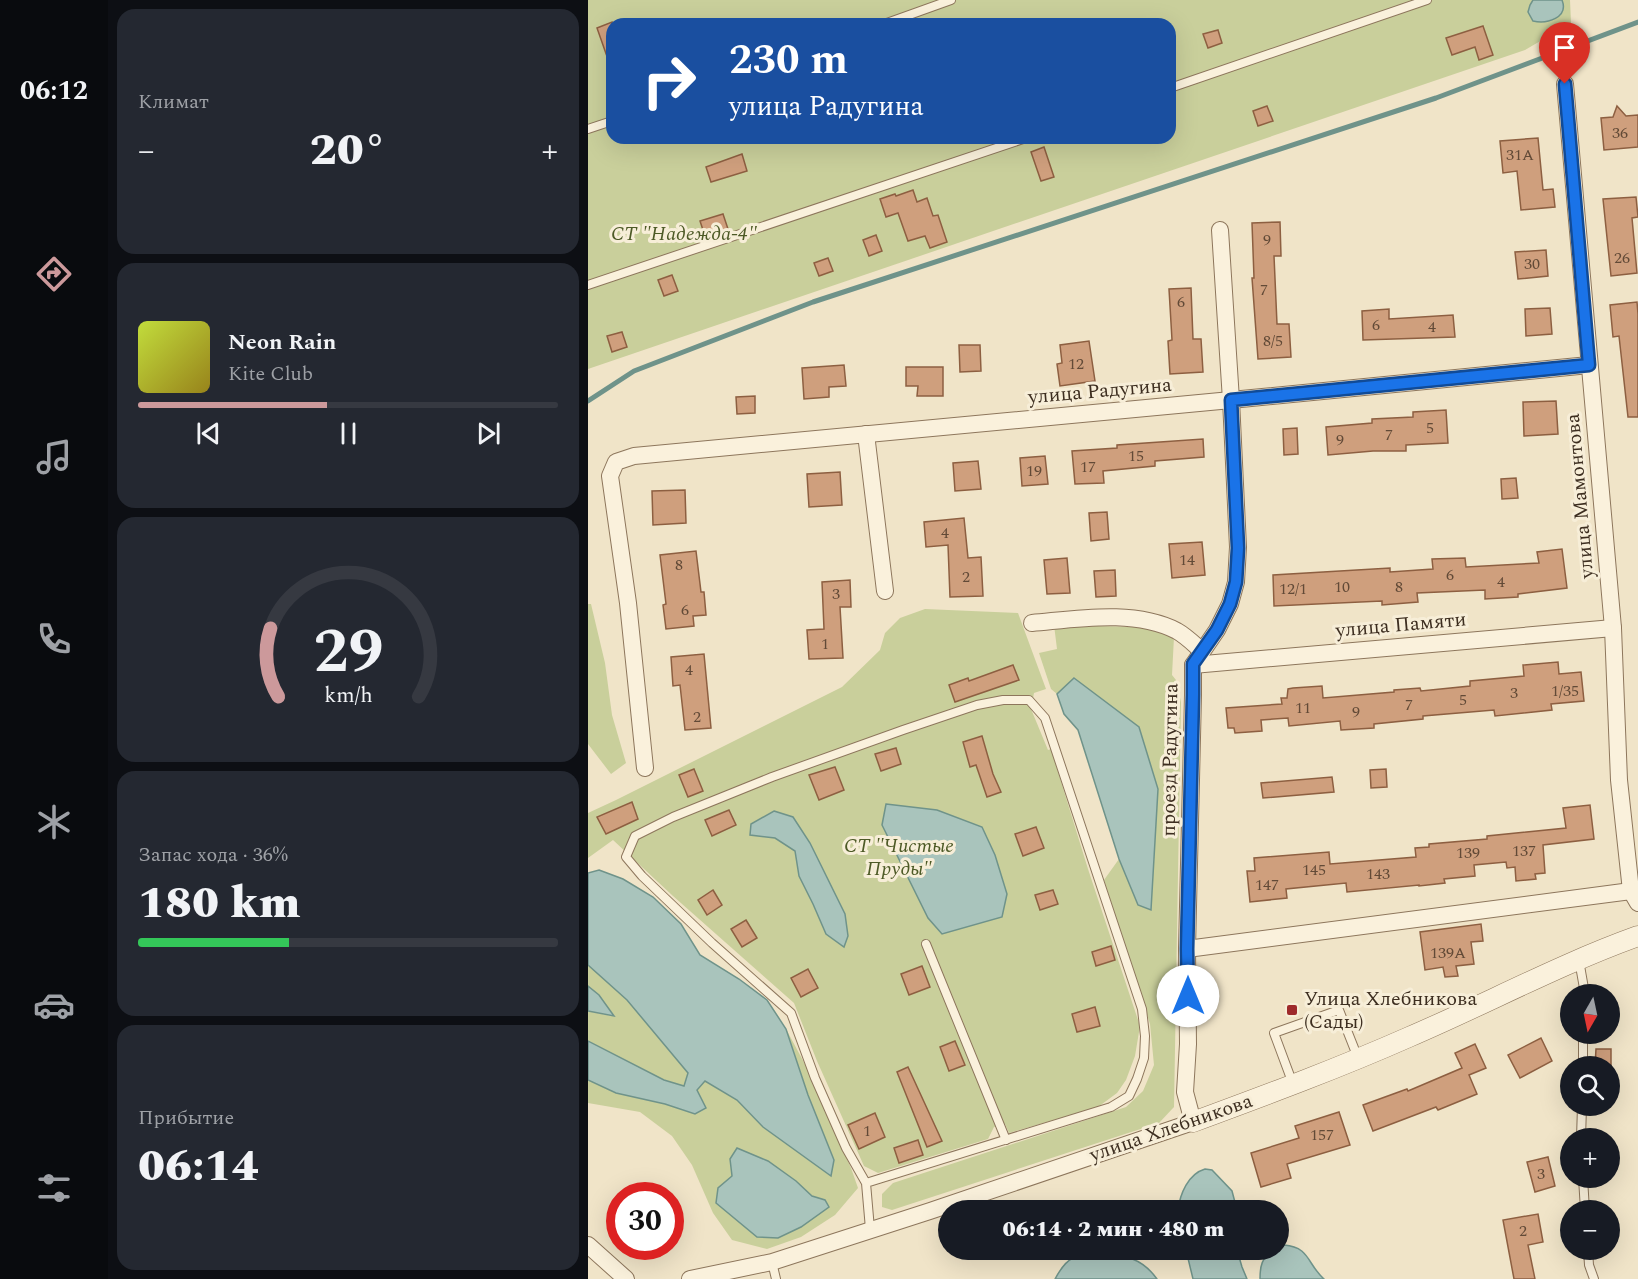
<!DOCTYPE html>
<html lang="ru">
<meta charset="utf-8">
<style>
:root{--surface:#171b24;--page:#242831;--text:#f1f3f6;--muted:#9ea1a6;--line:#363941;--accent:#cc999b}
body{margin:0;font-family:Spectral,serif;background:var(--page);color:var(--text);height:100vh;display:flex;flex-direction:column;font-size:22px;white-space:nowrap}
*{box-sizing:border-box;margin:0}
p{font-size:20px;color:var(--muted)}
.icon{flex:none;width:33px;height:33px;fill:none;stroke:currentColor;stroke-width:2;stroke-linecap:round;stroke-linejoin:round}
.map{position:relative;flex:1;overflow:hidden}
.panel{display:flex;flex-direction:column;gap:9px;padding:9px;background:#0d0f14;width:480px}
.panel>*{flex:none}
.banner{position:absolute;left:18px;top:18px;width:570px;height:126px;border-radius:18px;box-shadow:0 6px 24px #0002;background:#1a4fa0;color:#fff;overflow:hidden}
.needle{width:39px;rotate:189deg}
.fabs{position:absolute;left:972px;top:984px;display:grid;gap:12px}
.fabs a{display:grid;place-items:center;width:60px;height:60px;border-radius:50%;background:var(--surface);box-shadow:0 6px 24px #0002;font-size:30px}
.speed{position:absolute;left:18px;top:1182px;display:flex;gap:12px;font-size:30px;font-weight:700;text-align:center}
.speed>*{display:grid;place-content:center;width:78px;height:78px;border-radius:50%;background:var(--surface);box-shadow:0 6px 24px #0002;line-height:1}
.speed .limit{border:9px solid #d22;background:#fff;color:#111}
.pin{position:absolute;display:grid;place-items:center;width:51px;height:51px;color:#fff;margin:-62px -26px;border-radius:50% 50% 50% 0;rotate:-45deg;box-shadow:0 0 6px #0007}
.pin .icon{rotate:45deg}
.me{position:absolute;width:66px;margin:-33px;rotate:0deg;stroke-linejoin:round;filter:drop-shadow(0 0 4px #0008)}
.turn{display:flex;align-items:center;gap:21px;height:126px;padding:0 24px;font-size:27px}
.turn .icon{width:78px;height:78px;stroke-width:2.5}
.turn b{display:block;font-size:42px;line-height:51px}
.big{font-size:45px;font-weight:800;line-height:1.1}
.panel .tile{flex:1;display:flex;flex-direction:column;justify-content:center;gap:9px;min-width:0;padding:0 21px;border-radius:18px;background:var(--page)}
.panel .dial{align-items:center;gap:0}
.dial svg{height:156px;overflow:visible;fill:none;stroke:var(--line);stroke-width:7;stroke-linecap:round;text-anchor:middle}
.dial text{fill:var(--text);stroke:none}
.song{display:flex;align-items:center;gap:18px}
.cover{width:72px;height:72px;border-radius:9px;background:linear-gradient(135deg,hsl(70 70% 55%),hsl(50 70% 35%))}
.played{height:6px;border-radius:3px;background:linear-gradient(90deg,var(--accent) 45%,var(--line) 45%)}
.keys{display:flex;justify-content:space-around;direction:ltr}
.heat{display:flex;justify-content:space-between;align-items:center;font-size:33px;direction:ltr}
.charge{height:9px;border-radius:4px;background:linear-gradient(90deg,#34c759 36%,var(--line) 0)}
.trip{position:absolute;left:350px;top:1200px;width:351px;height:60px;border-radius:30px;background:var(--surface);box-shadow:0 6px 24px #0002;font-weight:800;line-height:60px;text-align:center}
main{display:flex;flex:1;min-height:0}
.dock{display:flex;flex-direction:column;width:108px;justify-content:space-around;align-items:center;background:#090b0e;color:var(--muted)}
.dock .icon{width:42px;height:42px}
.dock .current{color:var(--accent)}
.dock b{font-size:27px;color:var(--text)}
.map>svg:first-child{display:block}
.green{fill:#c9cf9b;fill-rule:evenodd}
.water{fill:#a9c4bc;stroke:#6f938a;stroke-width:1.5}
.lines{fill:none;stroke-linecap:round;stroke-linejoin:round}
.stream{stroke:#6f938a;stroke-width:5}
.building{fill:#cf9f7d;stroke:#8d5f41;stroke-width:1.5}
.service-casing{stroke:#8d765c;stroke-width:10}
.minor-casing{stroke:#8d765c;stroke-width:18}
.tertiary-casing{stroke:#8d765c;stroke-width:21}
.service{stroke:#faf1dc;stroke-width:8}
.minor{stroke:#faf1dc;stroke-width:16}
.tertiary{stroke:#faf1dc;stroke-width:20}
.route-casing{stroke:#114b97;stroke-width:15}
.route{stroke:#1a73e8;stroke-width:10}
.poi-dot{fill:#9e2a2b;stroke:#f7eed8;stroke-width:2}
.labels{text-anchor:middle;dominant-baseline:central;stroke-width:6;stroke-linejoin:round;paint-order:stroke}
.number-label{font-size:16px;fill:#624a37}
.park-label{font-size:20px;font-style:italic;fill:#4d5a26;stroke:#f7eed8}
.street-label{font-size:20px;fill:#3d2e20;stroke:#f7eed8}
.poi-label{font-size:20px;fill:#3d2e20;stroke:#f7eed8;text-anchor:start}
</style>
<main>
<nav class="dock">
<b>06:12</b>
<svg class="icon current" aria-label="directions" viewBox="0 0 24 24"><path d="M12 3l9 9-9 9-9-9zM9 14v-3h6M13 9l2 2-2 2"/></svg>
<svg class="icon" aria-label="music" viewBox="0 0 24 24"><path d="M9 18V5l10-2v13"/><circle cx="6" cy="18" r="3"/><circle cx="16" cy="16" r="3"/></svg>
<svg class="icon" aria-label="phone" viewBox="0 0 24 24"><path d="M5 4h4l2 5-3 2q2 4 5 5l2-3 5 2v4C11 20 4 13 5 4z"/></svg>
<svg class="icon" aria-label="climate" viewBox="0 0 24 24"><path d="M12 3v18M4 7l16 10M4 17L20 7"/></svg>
<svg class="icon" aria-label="car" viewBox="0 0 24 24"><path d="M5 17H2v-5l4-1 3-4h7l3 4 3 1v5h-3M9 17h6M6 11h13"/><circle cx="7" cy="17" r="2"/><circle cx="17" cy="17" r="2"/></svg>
<svg class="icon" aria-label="filters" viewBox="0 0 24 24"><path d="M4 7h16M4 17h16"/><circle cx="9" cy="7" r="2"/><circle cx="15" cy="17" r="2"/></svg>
</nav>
<section class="panel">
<div class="tile"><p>Климат</p>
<div class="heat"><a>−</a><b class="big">20°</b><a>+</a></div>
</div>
<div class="tile">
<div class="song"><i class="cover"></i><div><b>Neon Rain</b><p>Kite Club</p></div></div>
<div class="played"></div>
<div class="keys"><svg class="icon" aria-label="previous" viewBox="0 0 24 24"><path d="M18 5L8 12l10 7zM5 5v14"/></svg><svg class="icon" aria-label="pause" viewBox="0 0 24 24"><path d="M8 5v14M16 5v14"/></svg><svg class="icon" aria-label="next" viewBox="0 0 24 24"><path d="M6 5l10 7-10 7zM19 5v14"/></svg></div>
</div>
<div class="tile dial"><svg viewBox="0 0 100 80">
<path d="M14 69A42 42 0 1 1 86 69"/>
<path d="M14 69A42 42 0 0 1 10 34" stroke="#cc999b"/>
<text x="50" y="56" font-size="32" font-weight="700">29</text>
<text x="50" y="72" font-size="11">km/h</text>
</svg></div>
<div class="tile"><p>Запас хода · 36%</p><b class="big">180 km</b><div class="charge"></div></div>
<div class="tile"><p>Прибытие</p><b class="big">06:14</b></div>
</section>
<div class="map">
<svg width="1050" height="1279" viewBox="0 0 1050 1279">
<rect width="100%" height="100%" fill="#f0e4c8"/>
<!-- green -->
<g class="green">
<path d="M 0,0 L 982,0 L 983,23 L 937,50 L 0,369 ZM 24,24 L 582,24 L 582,138 L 24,138 Z"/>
<polygon points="0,604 3,604 17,663 24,715 38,763 23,774 0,744"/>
<polygon points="337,609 430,613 458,689 446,693 443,709 460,750 463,749 500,869 552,1026 547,1056 538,1080 529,1093 510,1107 421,1133 417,1124 406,1127 400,1139 290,1173 276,1166 229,1061 206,1003 85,896 25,840 0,858 0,813 28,800 254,687 292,650 297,633 312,618"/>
<polygon points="466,625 553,627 586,637 584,675 588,680 593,702 586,1107 571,1123 304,1210 294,1207 294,1194 305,1183 538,1107 555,1091 566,1065 562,1024 516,880 531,859 550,905 563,909 570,789 551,727 486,679 469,694 463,689 451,653 469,649"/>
<polygon points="0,965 39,999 100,1073 96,1086 76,1080 0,1041 0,1011 24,1016 11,995 0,986"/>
<polygon points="198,1029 219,1068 263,1168 270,1188 247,1215 213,1237 179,1249 144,1240 125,1213 104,1165 84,1136 52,1112 0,1103 0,1080 28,1093 77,1104 107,1114 109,1090 117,1081 149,1100 175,1127 220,1095"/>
</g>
<!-- water -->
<g class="water">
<path d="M 945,0 L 974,0 C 981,18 959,24 945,21 L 940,12 L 942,5 Z"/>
<polygon points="486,678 551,727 570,789 563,910 550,905 531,859 490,730 476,714 469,694"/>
<polygon points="298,804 349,810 394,827 407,855 419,894 414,917 354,934 340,918 294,825"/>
<polygon points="186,811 205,817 222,843 257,914 260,936 256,947 238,934 225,904 211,876 207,851 187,838 162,835 163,824"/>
<polygon points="11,870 35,879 65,897 93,924 112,955 151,979 179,1000 198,1029 220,1095 246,1160 243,1176 175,1127 149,1100 117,1081 109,1090 118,1108 107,1114 77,1104 28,1093 0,1080 0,1041 76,1080 96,1086 100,1073 39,1000 0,965 0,873"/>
<polygon points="0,986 11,995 26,1016 0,1011"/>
<polygon points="149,1148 180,1161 208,1181 224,1196 237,1200 241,1207 213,1227 190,1238 169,1237 128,1203 130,1188 144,1176 142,1159"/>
<path d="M 617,1169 L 624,1170 L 644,1191 L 649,1210 L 590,1210 C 592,1194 600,1174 617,1169 Z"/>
<path d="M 696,1245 C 722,1247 719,1264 736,1279 L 672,1279 C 672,1265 674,1259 684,1250 L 690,1250 L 690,1246 Z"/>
<polygon points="598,1250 649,1250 654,1267 659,1279 605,1279"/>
<path d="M 513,1254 C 537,1255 554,1258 569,1279 L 467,1279 C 480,1255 487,1255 513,1254 Z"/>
</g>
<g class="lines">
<!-- stream -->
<polyline class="stream" points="0,401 46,371 225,302 848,98 1050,22"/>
</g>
<!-- building -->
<g class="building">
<polygon points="24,22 24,65 22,65 9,28"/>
<polygon points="895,26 905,55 891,60 887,47 864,55 858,38"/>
<polygon points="630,30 634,43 620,48 615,34"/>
<polygon points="679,106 685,121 670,126 665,111"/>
<polygon points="1029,106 1038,116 1050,115 1050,147 1016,150 1013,118 1025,117"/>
<polygon points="950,138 955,190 965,189 967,207 933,210 929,171 915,173 912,141"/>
<polygon points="456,147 466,177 453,181 443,152"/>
<polygon points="154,154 159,171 123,182 118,167"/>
<polygon points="325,190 329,202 339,198 345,216 350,215 359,242 342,248 337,236 320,241 310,213 298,217 292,199 307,194 308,196"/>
<polygon points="1048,197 1050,217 1044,218 1049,273 1023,276 1015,199"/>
<polygon points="135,214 140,229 117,236 112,221"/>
<polygon points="692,222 693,256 686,256 689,324 701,324 703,357 670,359 664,278 666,278 664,223"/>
<polygon points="288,235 294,251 281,256 275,240"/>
<polygon points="958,250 960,276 930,279 927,252"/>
<polygon points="240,258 245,271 231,276 226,263"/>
<polygon points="84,275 90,291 76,296 70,280"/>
<polygon points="603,288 605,339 613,339 615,372 582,374 580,341 584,340 581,289"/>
<polygon points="1049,302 1050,314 1050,417 1040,417 1031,336 1025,337 1022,305"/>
<polygon points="962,308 964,334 938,336 937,309"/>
<polygon points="801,309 801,319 865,315 867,337 775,340 774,311"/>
<polygon points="34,332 39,347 24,352 19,336"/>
<polygon points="501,341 507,381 472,386 469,364 474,363 472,345"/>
<polygon points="371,345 392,345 393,371 372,372"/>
<polygon points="256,365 258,386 241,387 241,397 216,399 214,368"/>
<polygon points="318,367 355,367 355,396 329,396 330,386 318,386"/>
<polygon points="167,396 167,413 149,414 148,397"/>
<polygon points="968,401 970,434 936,436 935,402"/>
<polygon points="858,410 860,443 818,445 818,451 785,451 740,455 738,427 784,423 784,419 825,417 825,412"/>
<polygon points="709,428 710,454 696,455 695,429"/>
<polygon points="615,439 616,457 567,461 567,466 515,471 516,483 487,484 484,451 529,448 529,445"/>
<polygon points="457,456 460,484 434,486 432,458"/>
<polygon points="390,461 393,489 367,491 365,463"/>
<polygon points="252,472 254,505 221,507 219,474"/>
<polygon points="928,478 930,498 914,499 913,479"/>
<polygon points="97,490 98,523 65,525 64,491"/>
<polygon points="519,512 521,539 503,541 501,513"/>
<polygon points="376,518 380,558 393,557 395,596 362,597 360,545 338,547 336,522"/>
<polygon points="614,542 617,575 584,578 581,544"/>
<polygon points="974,549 979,588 930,594 930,597 897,599 897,590 829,593 830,602 794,605 794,601 686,606 685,575 802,568 802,572 845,569 844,559 877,558 878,567 951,563 949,552"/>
<polygon points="108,551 113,592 116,592 118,615 105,616 106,626 78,629 75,605 78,604 72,555"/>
<polygon points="479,558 482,593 459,594 456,560"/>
<polygon points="527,570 528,596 508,597 506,571"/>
<polygon points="262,580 263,607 252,607 255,658 221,659 219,630 236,629 234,582"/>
<polygon points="116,654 123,728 97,730 92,685 85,686 83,657"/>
<polygon points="970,662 971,674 993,672 996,701 963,704 964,710 907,716 906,710 835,716 835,719 786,724 786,728 753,730 752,721 701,726 700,718 673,720 674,731 647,733 646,728 640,728 638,708 694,704 693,698 699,698 700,689 705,688 734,686 735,698 806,692 806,690 832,688 833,691 882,686 882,681 936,676 935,665"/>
<polygon points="425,665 431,680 367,702 361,685 380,678 381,681"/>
<polygon points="394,736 405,774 413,792 399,797 388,765 382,767 375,742"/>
<polygon points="308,748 313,764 293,771 287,754"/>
<polygon points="247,767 256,790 231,800 221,775"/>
<polygon points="106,769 115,791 100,797 91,775"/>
<polygon points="798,769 799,787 783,788 782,770"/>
<polygon points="744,777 746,792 675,798 673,783"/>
<polygon points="44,802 50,819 18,834 9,817"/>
<polygon points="1002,805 1006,839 955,845 957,873 947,874 948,879 928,881 927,867 919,868 918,862 886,865 887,876 856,879 857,883 831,886 831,885 759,892 758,883 698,889 699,898 662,902 659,871 667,871 666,858 741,852 742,864 828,857 827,848 841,847 841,844 899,839 899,836 978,828 975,808"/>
<polygon points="141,810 148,825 124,836 117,820"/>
<polygon points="448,827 456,848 435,856 427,834"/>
<polygon points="125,890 134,905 119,915 110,900"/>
<polygon points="465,890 470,904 452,910 447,895"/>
<polygon points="158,920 169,938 154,947 143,929"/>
<polygon points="893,924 895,941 883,942 886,964 868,966 870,976 857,977 855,967 837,970 832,932"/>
<polygon points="523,946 527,960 508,966 504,952"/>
<polygon points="334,966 342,987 321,995 313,974"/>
<polygon points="220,969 230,988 213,997 203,978"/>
<polygon points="507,1007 512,1026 489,1032 484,1014"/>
<polygon points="953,1038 964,1061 932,1078 920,1055"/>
<polygon points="367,1041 377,1065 361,1071 352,1047"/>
<polygon points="887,1044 898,1068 881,1075 889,1094 850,1110 848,1107 785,1131 775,1105 819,1089 820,1091 874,1068 867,1053"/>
<polygon points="1008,1049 1023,1049 1023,1066 1007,1066"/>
<polygon points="320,1067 354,1141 339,1147 309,1072"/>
<polygon points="751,1112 762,1145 699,1164 703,1178 673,1187 663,1153 711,1138 707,1126"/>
<polygon points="287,1113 297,1137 271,1149 260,1125"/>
<polygon points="330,1140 335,1155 311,1163 306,1148"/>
<polygon points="960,1157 967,1186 947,1192 939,1162"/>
<polygon points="950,1214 955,1242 940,1245 947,1279 926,1279 915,1220"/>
</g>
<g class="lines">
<!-- service casing -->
<g class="service-casing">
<g id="service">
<polyline points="296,24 363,0"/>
<polyline points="582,88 839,0"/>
<polyline points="0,129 24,121"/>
<polyline points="0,285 438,138"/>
<polyline points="338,944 418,1140"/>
<polyline points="991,960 997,994"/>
<polyline points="995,1066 995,1034"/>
<polyline points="705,1084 686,1033 751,1010 770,1058"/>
<polyline points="993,1138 994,1106"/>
<polyline points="995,1178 997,1210"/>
<polyline points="278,1183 258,1148 227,1078 203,1013 124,943 54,876 38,857 47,836 85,817 184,777 315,730 389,705 415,700 441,700 457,718 554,1009 557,1036 556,1058 549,1079 541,1096 523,1107 278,1183 282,1229"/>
<polyline points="1000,1250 1001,1265 1006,1279"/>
<polyline points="184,1262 188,1279"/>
</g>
</g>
<!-- minor casing -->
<g class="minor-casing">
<g id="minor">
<polyline points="977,84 1025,628 1031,780 1043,891 1050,903"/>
<polyline points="278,434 297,591"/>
<path d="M 444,623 C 490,619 546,609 589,631 C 598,636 607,645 614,651"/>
<polyline points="605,665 1025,628"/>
<polyline points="57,768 40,603 22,476 28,462 46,456 643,400 1001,365"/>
<polyline points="599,949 1043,891"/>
<polyline points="0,1245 38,1279"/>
<polyline points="102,1279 184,1262 342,1211 605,1122 597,1092 600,1044 599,949 605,695 605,665 629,630 642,604 648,582 650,547 643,400 632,230"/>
</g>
</g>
<!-- tertiary casing -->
<g class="tertiary-casing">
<path id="tertiary" d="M 605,1122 C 678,1095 751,1068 821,1037 C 898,1004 972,964 1050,936"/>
</g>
<!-- service -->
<use href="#service" class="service"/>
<!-- minor -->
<use href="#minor" class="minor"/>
<!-- tertiary -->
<use href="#tertiary" class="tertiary"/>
</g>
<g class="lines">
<!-- route casing -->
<g class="route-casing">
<polyline id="route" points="600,996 599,949 605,695 605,664 629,630 642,604 648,582 650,548 643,400 1001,365 977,84"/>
</g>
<!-- route -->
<use href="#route" class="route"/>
</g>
<!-- markers -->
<rect class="poi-dot" x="698" y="1004" width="12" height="12" rx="3"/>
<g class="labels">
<!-- number labels -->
<g class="number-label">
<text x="1032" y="133">36</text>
<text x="932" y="155">31А</text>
<text x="679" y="240">9</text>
<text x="1034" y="258">26</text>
<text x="944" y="264">30</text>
<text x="676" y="290">7</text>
<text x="593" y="302">6</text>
<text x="788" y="325">6</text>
<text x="844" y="327">4</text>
<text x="685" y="341">8/5</text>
<text x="488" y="364">12</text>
<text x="842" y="428">5</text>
<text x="801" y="435">7</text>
<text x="752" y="440">9</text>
<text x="548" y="456">15</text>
<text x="500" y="467">17</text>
<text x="446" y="471">19</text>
<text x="357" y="533">4</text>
<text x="599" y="560">14</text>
<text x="91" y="565">8</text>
<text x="862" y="575">6</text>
<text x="378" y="577">2</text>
<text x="913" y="582">4</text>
<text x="754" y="587">10</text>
<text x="811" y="587">8</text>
<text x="705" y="589">12/1</text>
<text x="248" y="594">3</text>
<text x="97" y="610">6</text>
<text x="237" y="644">1</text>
<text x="101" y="670">4</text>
<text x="977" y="691">1/35</text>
<text x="926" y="693">3</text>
<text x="875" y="700">5</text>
<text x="821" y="705">7</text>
<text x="715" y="708">11</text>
<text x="768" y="712">9</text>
<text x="109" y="717">2</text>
<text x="936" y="851">137</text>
<text x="880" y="853">139</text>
<text x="726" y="870">145</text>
<text x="790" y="874">143</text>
<text x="679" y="885">147</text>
<text x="860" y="953">139А</text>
<text x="279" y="1131">1</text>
<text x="734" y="1135">157</text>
<text x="953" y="1174">3</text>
<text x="935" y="1231">2</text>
</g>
<!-- park labels -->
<g class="park-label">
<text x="96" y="234">СТ "Надежда-4"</text>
<text x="311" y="846">СТ "Чистые<tspan x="311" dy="23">Пруды"</tspan></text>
</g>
<!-- street labels -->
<g class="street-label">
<text transform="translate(512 391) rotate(-5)">улица Радугина</text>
<text transform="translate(992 496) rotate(-95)">улица Мамонтова</text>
<text transform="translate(813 625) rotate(-5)">улица Памяти</text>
<text transform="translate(582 760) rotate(-89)">проезд Радугина</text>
<text transform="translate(583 1128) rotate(-19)">улица Хлебникова</text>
</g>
<!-- poi labels -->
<g class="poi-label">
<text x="716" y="999">Улица Хлебникова<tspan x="716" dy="23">(Сады)</tspan></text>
</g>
</g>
</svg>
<div class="fabs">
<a><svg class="needle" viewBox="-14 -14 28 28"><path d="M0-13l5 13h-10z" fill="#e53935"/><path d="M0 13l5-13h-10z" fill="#9ea1a6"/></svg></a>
<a><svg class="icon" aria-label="search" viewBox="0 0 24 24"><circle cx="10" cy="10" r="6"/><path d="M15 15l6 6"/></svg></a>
<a>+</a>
<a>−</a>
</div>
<div class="speed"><div class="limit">30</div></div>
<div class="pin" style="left:977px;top:84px;background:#d93025"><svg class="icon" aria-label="arrive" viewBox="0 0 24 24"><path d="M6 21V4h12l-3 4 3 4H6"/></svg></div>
<svg class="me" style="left:600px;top:996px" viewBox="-20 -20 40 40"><circle r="19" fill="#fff"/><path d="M0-13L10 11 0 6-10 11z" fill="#1a73e8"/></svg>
<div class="trip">06:14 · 2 мин · 480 m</div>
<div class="banner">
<div class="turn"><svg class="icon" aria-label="right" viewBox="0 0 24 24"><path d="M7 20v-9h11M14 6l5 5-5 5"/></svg><div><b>230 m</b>улица Радугина</div></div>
</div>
</div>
</main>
